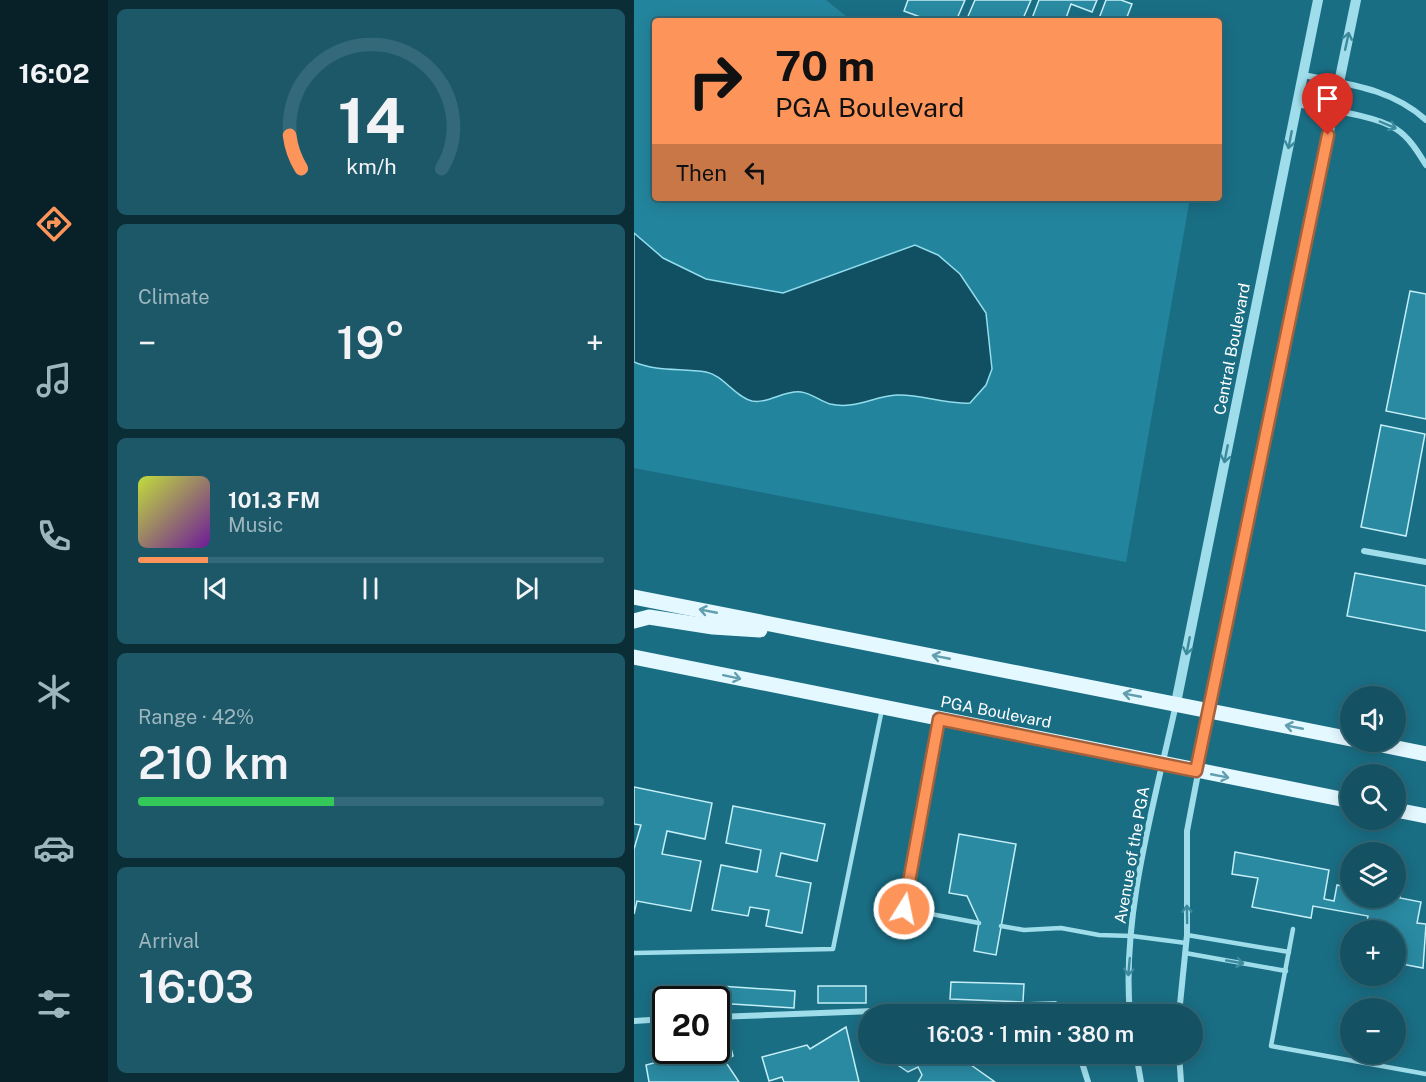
<!DOCTYPE html>
<meta charset="utf-8">
<style>
:root{--surface:#145263;--page:#1d5869;--text:#f1f3f6;--muted:#9db6be;--line:#336978;--accent:#fd955b}
body{margin:0;font-family:"Public Sans",sans-serif;background:var(--page);color:var(--text);height:100vh;display:flex;flex-direction:column;font-size:22px;white-space:nowrap}
*{box-sizing:border-box;margin:0}
p{font-size:20px;color:var(--muted)}
.icon{flex:none;width:33px;height:33px;fill:none;stroke:currentColor;stroke-width:2;stroke-linecap:round;stroke-linejoin:round}
.map{position:relative;flex:1;overflow:hidden}
.side{display:flex;flex-direction:column;gap:9px;padding:9px;background:#0b2d36;width:526px}
.side>*{flex:none}
.banner{position:absolute;left:18px;top:18px;width:570px;height:183px;border-radius:6px;box-shadow:0 3px 15px #0003,0 0 0 2px var(--line);background:#fd955b;color:#111;overflow:hidden}
.buttons{position:absolute;left:706px;top:686px;display:grid;gap:12px}
.buttons a{display:grid;place-items:center;width:66px;height:66px;border-radius:50%;background:var(--surface);box-shadow:0 3px 15px #0003,0 0 0 2px var(--line);font-size:30px}
.speed{position:absolute;left:18px;top:986px;display:flex;gap:12px;font-size:30px;font-weight:700;text-align:center}
.speed>*{display:grid;place-content:center;width:78px;height:78px;border-radius:50%;background:var(--surface);box-shadow:0 3px 15px #0003,0 0 0 2px var(--line);line-height:1}
.speed .limit{border:3px solid #111;border-radius:9px;background:#fff;color:#111}
.pin{position:absolute;display:grid;place-items:center;width:51px;height:51px;color:#fff;margin:-62px -26px;border-radius:50% 50% 50% 0;rotate:-45deg;box-shadow:0 0 6px #0007}
.pin .icon{rotate:45deg}
.me{position:absolute;width:66px;margin:-33px;rotate:10deg;stroke-linejoin:round;filter:drop-shadow(0 0 4px #0008)}
.turn{display:flex;align-items:center;gap:21px;height:126px;padding:0 24px;font-size:27px}
.turn .icon{width:78px;height:78px;stroke-width:2.5}
.turn b{display:block;font-size:42px;line-height:51px}
.then{display:flex;align-items:center;height:57px;padding:0 24px;background:#0003;gap:12px;font-size:22px}
.big{font-size:45px;font-weight:600;line-height:1.1}
.side .tile{flex:1;display:flex;flex-direction:column;justify-content:center;gap:9px;min-width:0;padding:0 21px;border-radius:9px;background:var(--page)}
.side .dial{align-items:center;gap:0}
.dial svg{height:156px;overflow:visible;fill:none;stroke:var(--line);stroke-width:7;stroke-linecap:round;text-anchor:middle}
.dial text{fill:var(--text);stroke:none}
.song{display:flex;align-items:center;gap:18px}
.cover{width:72px;height:72px;border-radius:9px;background:linear-gradient(135deg,hsl(70 70% 55%),hsl(280 70% 35%))}
.played{height:6px;border-radius:3px;background:linear-gradient(90deg,var(--accent) 15%,var(--line) 15%)}
.keys{display:flex;justify-content:space-around;direction:ltr}
.heat{display:flex;justify-content:space-between;align-items:center;font-size:33px;direction:ltr}
.charge{height:9px;border-radius:4px;background:linear-gradient(90deg,#34c759 42%,var(--line) 0)}
.trip{position:absolute;left:224px;top:1004px;width:345px;height:60px;border-radius:30px;background:var(--surface);box-shadow:0 3px 15px #0003,0 0 0 2px var(--line);font-weight:600;line-height:60px;text-align:center}
main{display:flex;flex:1;min-height:0}
.tabs{display:flex;flex-direction:column;width:108px;justify-content:space-around;align-items:center;background:#082128;color:var(--muted)}
.tabs .icon{width:42px;height:42px}
.tabs .on{color:var(--accent)}
.tabs b{font-size:27px;color:var(--text)}
.map>svg:first-child{display:block}
.green{fill:#23859d}
.water{fill:#115062;stroke:#92dded;stroke-width:1.5}
.building{fill:#298aa2;stroke:#c4eff8;stroke-width:1.5}
.lines{fill:none;stroke-linecap:round;stroke-linejoin:round}
.service{stroke:#a0ddeb;stroke-width:4.5}
.minor{stroke:#a0ddeb;stroke-width:6}
.tertiary{stroke:#a0ddeb;stroke-width:10}
.primary{stroke:#e4f8ff;stroke-width:15}
.oneway{stroke:#3c8a9e}
.oneway2{stroke:#619eaf}
.route-casing{stroke:#a4613b;stroke-width:15}
.route{stroke:#fd955b;stroke-width:10}
.labels{text-anchor:middle;dominant-baseline:central;stroke-width:6;stroke-linejoin:round;paint-order:stroke}
.street-label{font-size:16px;fill:#fff;stroke:#1a6e84}
</style>
<main>
<nav class="tabs">
<b>16:02</b>
<svg class="icon on" aria-label="directions" viewBox="0 0 24 24"><path d="M12 3l9 9-9 9-9-9zM9 14v-3h6M13 9l2 2-2 2"/></svg>
<svg class="icon" aria-label="music" viewBox="0 0 24 24"><path d="M9 18V5l10-2v13"/><circle cx="6" cy="18" r="3"/><circle cx="16" cy="16" r="3"/></svg>
<svg class="icon" aria-label="phone" viewBox="0 0 24 24"><path d="M5 4h4l2 5-3 2q2 4 5 5l2-3 5 2v4C11 20 4 13 5 4z"/></svg>
<svg class="icon" aria-label="climate" viewBox="0 0 24 24"><path d="M12 3v18M4 7l16 10M4 17L20 7"/></svg>
<svg class="icon" aria-label="car" viewBox="0 0 24 24"><path d="M5 17H2v-5l4-1 3-4h7l3 4 3 1v5h-3M9 17h6M6 11h13"/><circle cx="7" cy="17" r="2"/><circle cx="17" cy="17" r="2"/></svg>
<svg class="icon" aria-label="filters" viewBox="0 0 24 24"><path d="M4 7h16M4 17h16"/><circle cx="9" cy="7" r="2"/><circle cx="15" cy="17" r="2"/></svg>
</nav>
<section class="side">
<div class="tile dial"><svg viewBox="0 0 100 80">
<path d="M14 69A42 42 0 1 1 86 69"/>
<path d="M14 69A42 42 0 0 1 8 52" stroke="#fd955b"/>
<text x="50" y="56" font-size="32" font-weight="700">14</text>
<text x="50" y="72" font-size="11">km/h</text>
</svg></div>
<div class="tile"><p>Climate</p>
<div class="heat"><a>−</a><b class="big">19°</b><a>+</a></div>
</div>
<div class="tile">
<div class="song"><i class="cover"></i><div><b>101.3 FM</b><p>Music</p></div></div>
<div class="played"></div>
<div class="keys"><svg class="icon" aria-label="previous" viewBox="0 0 24 24"><path d="M18 5L8 12l10 7zM5 5v14"/></svg><svg class="icon" aria-label="pause" viewBox="0 0 24 24"><path d="M8 5v14M16 5v14"/></svg><svg class="icon" aria-label="next" viewBox="0 0 24 24"><path d="M6 5l10 7-10 7zM19 5v14"/></svg></div>
</div>
<div class="tile"><p>Range · 42%</p><b class="big">210 km</b><div class="charge"></div></div>
<div class="tile"><p>Arrival</p><b class="big">16:03</b></div>
</section>
<div class="map">
<svg width="792" height="1082" viewBox="0 0 792 1082">
<rect width="100%" height="100%" fill="#1a6e84"/>
<!-- green -->
<polygon class="green" points="0,0 192,0 218,21 21,21 21,198 556,198 492,562 0,468"/>
<!-- water -->
<path class="water" d="M 0,233 L 29,258 L 72,279 L 149,293 L 281,245 L 304,255 L 326,274 L 352,313 L 358,369 L 352,385 L 336,403 C 311,405 288,394 263,395 C 240,396 221,410 196,404 C 186,401 177,393 167,392 C 150,390 134,404 118,401 C 101,397 89,375 72,372 C 47,368 23,372 0,362 Z"/>
<!-- building -->
<g class="building">
<polygon points="274,0 331,0 322,21 297,21 270,11"/>
<polygon points="341,0 397,0 388,21 332,21"/>
<polygon points="405,0 463,0 458,12 437,4 431,21 397,21"/>
<polygon points="472,0 487,0 498,4 493,17 502,21 464,21"/>
<polygon points="776,291 792,294 792,419 752,411"/>
<polygon points="747,425 791,434 772,536 727,527"/>
<polygon points="721,573 792,586 792,631 713,616"/>
<polygon points="0,787 78,803 71,839 33,831 28,854 67,861 57,911 3,901 0,914 0,849 7,825 0,824"/>
<polygon points="99,806 191,824 183,861 147,853 142,876 177,883 168,933 132,926 135,910 116,907 114,916 78,910 87,865 123,872 127,850 92,843"/>
<polygon points="325,834 382,844 362,955 340,951 345,922 333,896 315,893"/>
<polygon points="601,852 695,870 690,899 700,901 703,885 717,888 717,897 727,901 728,897 762,897 762,883 768,884 766,898 787,902 783,923 792,924 789,968 762,963 762,930 731,930 734,916 679,906 677,918 618,907 624,878 598,874"/>
<polygon points="317,982 390,984 389,1002 316,999"/>
<polygon points="71,985 161,991 160,1008 82,1003 82,999 71,999"/>
<rect x="184" y="986" width="48" height="17"/>
<polygon points="30,989 57,989 57,999 32,999 30,1007"/>
<polygon points="212,1027 225,1082 150,1082 148,1077 135,1081 128,1057 173,1045 176,1049"/>
<polygon points="94,1037 99,1056 91,1061 105,1082 15,1082 12,1065 69,1050 82,1050 82,1041"/>
<polygon points="264,1053 333,1053 330,1060 361,1082 284,1082 288,1075 284,1067 274,1072 258,1061"/>
</g>
<g class="lines">
<!-- service -->
<g class="service">
<polyline points="305,721 270,909 345,923"/>
<polyline points="367,926 390,930 427,928 465,935 498,936 552,943"/>
<polyline points="659,929 637,1046 792,1074"/>
<polyline points="553,935 655,952"/>
<polyline points="0,953 199,949 248,709"/>
<polyline points="551,953 652,971"/>
</g>
<!-- minor -->
<g class="minor">
<path d="M 669,75 C 713,84 757,88 792,120"/>
<path d="M 663,104 C 688,109 742,115 762,129 C 775,137 784,152 792,165"/>
<polyline points="730,551 792,562"/>
<path d="M 496,1014 C 487,914 521,801 542,704"/>
<polyline points="545,1014 553,935 553,831 576,711"/>
<polyline points="82,1017 421,1004 428,1014"/>
<polyline points="0,1021 32,1019"/>
<polyline points="445,1053 454,1082"/>
<polyline points="502,1053 507,1082"/>
<polyline points="545,1053 547,1082"/>
</g>
<!-- tertiary -->
<g class="tertiary">
<polyline points="542,703 684,0"/>
<polyline points="576,710 722,0"/>
</g>
<!-- primary -->
<g class="primary">
<polyline points="0,597 717,739"/>
<polyline points="0,621 15,617 79,627 126,630"/>
<polyline points="0,657 717,801"/>
<polyline points="728,741 792,754"/>
<polyline points="762,810 792,816"/>
</g>
</g>
<!-- one-way arrows -->
<defs><path id="oneway-shaft" d="M-6 0H5M1.5-3L5.5 0L1.5 3" fill="none" stroke-width="1.6" stroke-linecap="round" stroke-linejoin="round" transform="scale(1.5)"/></defs>
<g class="oneway">
<use href="#oneway-shaft" transform="translate(713 41) rotate(-78)"/>
<use href="#oneway-shaft" transform="translate(754 125) rotate(23)"/>
<use href="#oneway-shaft" transform="translate(656 140) rotate(101)"/>
<use href="#oneway-shaft" transform="translate(592 454) rotate(101)"/>
<use href="#oneway-shaft" transform="translate(554 646) rotate(101)"/>
<use href="#oneway-shaft" transform="translate(553 914) rotate(-91)"/>
<use href="#oneway-shaft" transform="translate(601 962) rotate(10)"/>
<use href="#oneway-shaft" transform="translate(495 967) rotate(95)"/>
</g>
<g class="oneway2">
<use href="#oneway-shaft" transform="translate(74 611) rotate(-169)"/>
<use href="#oneway-shaft" transform="translate(307 657) rotate(-169)"/>
<use href="#oneway-shaft" transform="translate(98 677) rotate(12)"/>
<use href="#oneway-shaft" transform="translate(498 695) rotate(-169)"/>
<use href="#oneway-shaft" transform="translate(660 727) rotate(-169)"/>
<use href="#oneway-shaft" transform="translate(586 776) rotate(11)"/>
</g>
<g class="lines">
<!-- route casing -->
<g class="route-casing">
<polyline id="route" points="270,909 305,719 562,771 694,135"/>
</g>
<!-- route -->
<use href="#route" class="route"/>
</g>
<g class="labels">
<!-- street labels -->
<g class="street-label">
<text transform="translate(598 349) rotate(-79)">Central Boulevard</text>
<text transform="translate(362 712) rotate(11)">PGA Boulevard</text>
<text transform="translate(498 855) rotate(-80)">Avenue of the PGA</text>
</g>
</g>
</svg>
<div class="buttons">
<a><svg class="icon" aria-label="sound" viewBox="0 0 24 24"><path d="M4 9h4l5-4v14l-5-4H4zM17 9q2 3 0 6"/></svg></a>
<a><svg class="icon" aria-label="search" viewBox="0 0 24 24"><circle cx="10" cy="10" r="6"/><path d="M15 15l6 6"/></svg></a>
<a><svg class="icon" aria-label="layers" viewBox="0 0 24 24"><path d="M12 4l9 5-9 5-9-5zM3 14l9 5 9-5"/></svg></a>
<a>+</a>
<a>−</a>
</div>
<div class="speed"><div class="limit">20</div></div>
<div class="pin" style="left:694px;top:135px;background:#d93025"><svg class="icon" aria-label="arrive" viewBox="0 0 24 24"><path d="M6 21V4h12l-3 4 3 4H6"/></svg></div>
<svg class="me" style="left:270px;top:909px" viewBox="-20 -20 40 40"><circle r="17" fill="#fd955b" stroke="#fff" stroke-width="3"/><path d="M0-11L8 9 0 5-8 9z" fill="#fff"/></svg>
<div class="trip">16:03 · 1 min · 380 m</div>
<div class="banner">
<div class="turn"><svg class="icon" aria-label="right" viewBox="0 0 24 24"><path d="M7 20v-9h11M14 6l5 5-5 5"/></svg><div><b>70 m</b>PGA Boulevard</div></div>
<div class="then">Then<svg class="icon" aria-label="left" viewBox="0 0 24 24"><path d="M17 20v-9H6M10 6l-5 5 5 5"/></svg></div>
</div>
</div>
</main>
